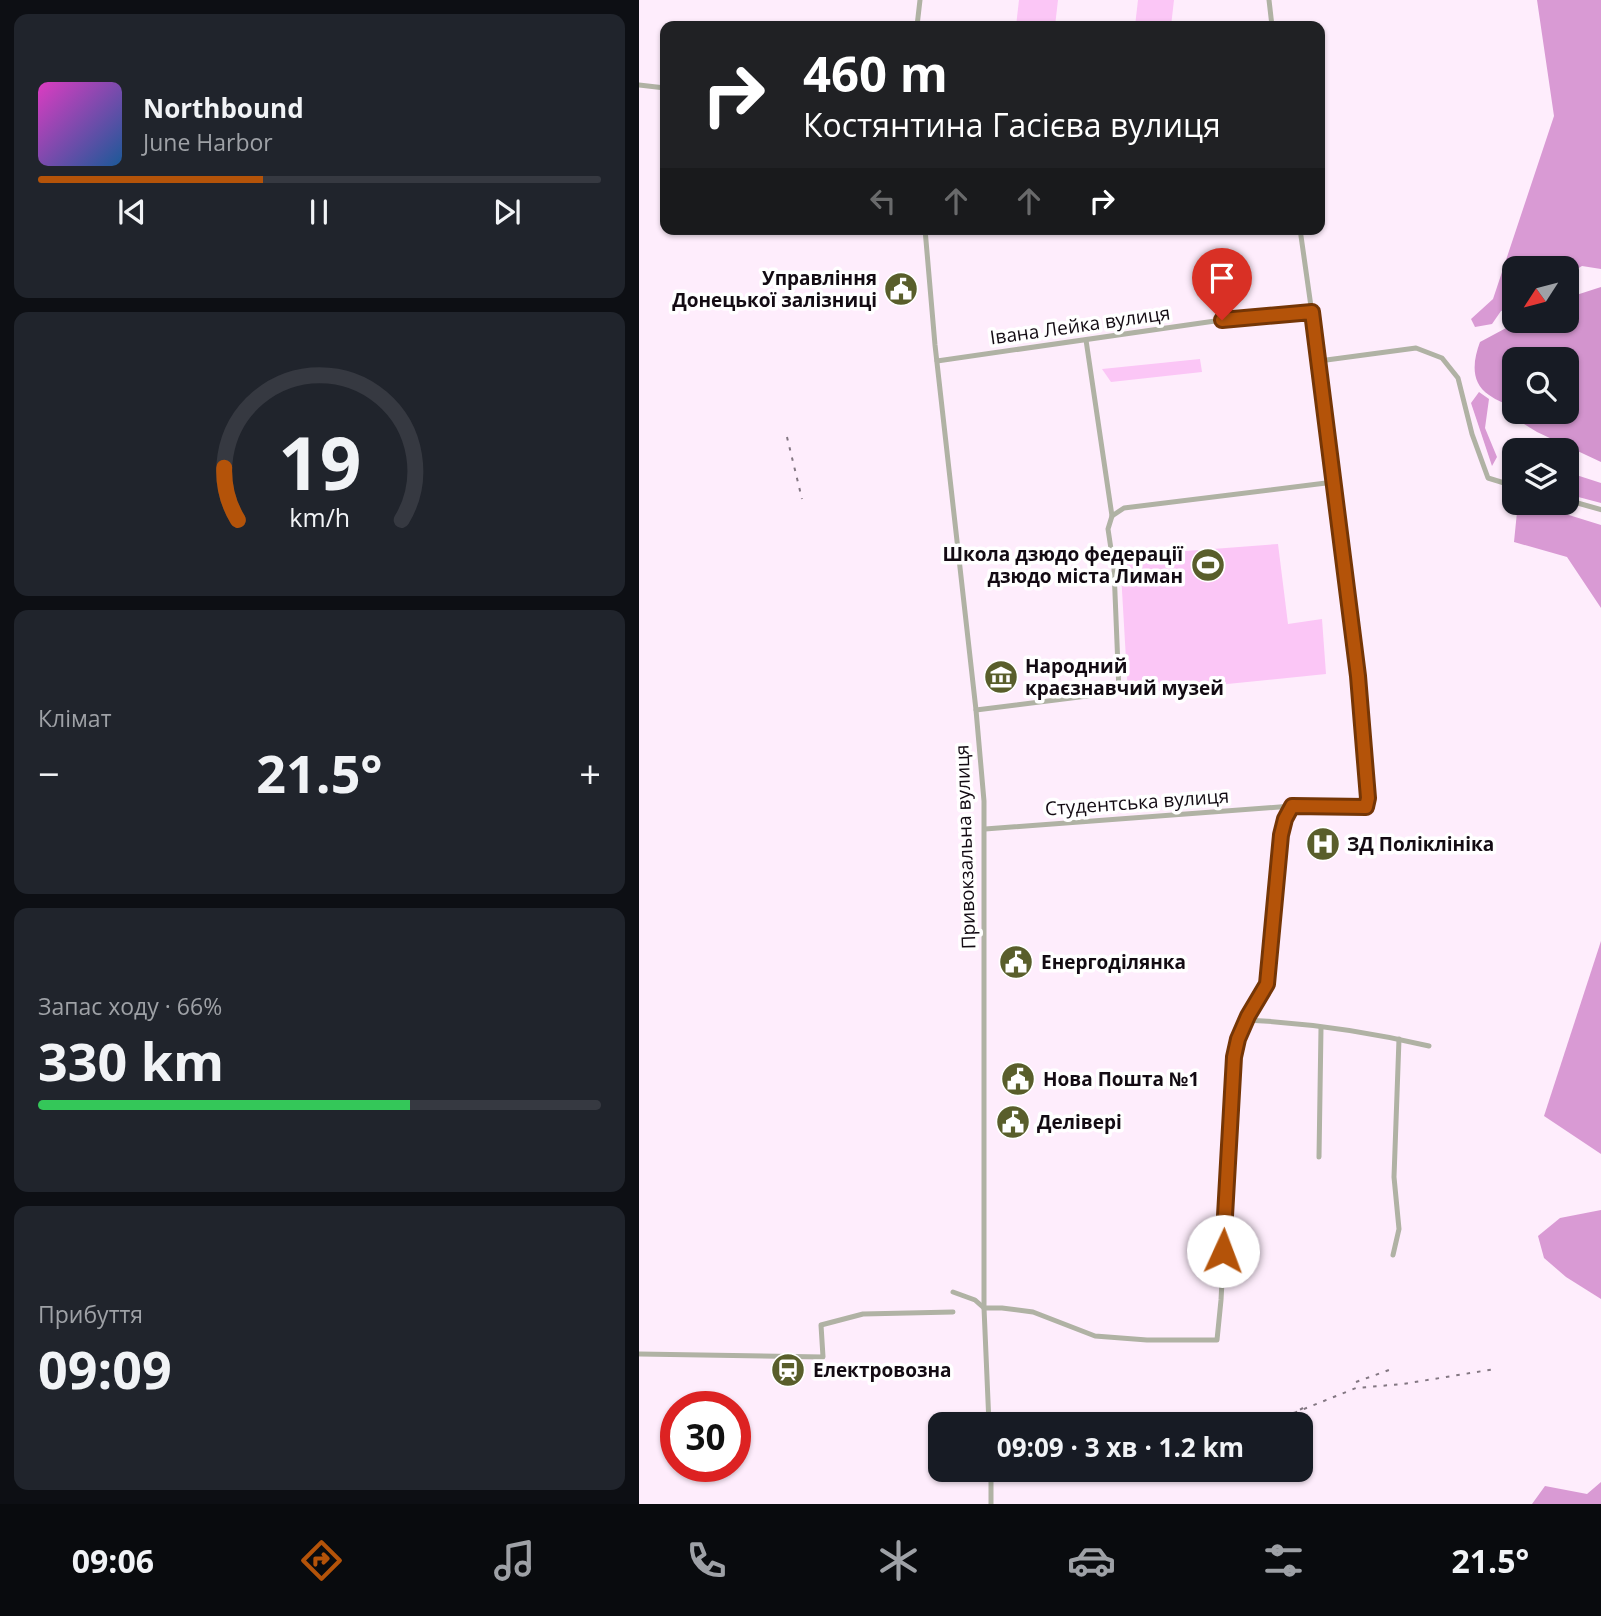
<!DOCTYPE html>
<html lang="uk">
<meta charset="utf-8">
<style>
:root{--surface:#171b24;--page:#20242c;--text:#f1f3f6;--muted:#9ea1a6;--line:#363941;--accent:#b45309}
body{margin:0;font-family:"Open Sans",sans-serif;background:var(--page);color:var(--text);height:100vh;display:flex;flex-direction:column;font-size:26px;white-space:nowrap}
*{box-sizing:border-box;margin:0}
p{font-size:23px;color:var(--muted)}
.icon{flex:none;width:38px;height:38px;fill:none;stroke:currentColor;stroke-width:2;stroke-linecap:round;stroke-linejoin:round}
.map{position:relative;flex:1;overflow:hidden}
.sheet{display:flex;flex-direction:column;gap:14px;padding:14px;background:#0d0f14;width:639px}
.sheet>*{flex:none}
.top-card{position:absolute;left:21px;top:21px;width:665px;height:214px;border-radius:14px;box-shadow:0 2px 5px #0004;background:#202124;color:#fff;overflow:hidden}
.needle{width:46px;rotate:234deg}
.fabs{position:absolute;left:863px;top:256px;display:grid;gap:14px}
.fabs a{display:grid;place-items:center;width:77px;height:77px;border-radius:14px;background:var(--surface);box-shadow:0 2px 5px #0004;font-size:35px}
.speed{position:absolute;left:21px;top:1391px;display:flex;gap:14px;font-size:35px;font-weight:700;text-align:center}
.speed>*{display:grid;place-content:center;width:91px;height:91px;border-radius:50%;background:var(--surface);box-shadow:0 2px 5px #0004;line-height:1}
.speed .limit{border:10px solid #d22;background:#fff;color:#111}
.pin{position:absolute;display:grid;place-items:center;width:60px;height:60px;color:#fff;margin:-72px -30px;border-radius:50% 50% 50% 0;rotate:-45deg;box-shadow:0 0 7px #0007}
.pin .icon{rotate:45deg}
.me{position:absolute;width:77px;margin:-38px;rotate:2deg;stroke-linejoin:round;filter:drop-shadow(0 0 5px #0008)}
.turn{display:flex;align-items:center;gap:24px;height:147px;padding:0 28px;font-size:32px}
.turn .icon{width:91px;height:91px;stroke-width:2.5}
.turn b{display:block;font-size:49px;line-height:60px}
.lanes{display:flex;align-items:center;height:66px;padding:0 28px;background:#0003;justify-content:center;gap:35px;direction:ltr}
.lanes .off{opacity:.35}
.big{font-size:52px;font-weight:700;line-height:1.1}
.sheet .widget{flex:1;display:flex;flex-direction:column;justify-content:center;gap:10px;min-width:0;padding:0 24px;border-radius:14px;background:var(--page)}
.sheet .dial{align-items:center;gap:0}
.dial svg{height:182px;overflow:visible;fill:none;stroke:var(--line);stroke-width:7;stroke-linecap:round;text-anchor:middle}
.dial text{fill:var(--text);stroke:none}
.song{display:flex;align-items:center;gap:21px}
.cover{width:84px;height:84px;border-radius:10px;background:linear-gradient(135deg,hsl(310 70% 55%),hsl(210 70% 35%))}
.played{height:7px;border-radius:4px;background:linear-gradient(90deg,var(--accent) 40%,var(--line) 40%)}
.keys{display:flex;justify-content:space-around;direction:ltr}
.heat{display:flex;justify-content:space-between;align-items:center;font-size:38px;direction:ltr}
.charge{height:10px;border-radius:5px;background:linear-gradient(90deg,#34c759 66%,var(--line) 0)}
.trip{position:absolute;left:289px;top:1412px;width:385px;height:70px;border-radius:14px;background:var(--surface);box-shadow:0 2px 5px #0004;font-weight:700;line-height:70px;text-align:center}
.tab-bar{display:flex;height:112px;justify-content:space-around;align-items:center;background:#090b0e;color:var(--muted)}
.tab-bar .icon{width:49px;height:49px}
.tab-bar .current{color:var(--accent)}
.tab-bar b{font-size:32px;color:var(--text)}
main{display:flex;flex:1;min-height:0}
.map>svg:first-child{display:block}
.green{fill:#fbc6f6}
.forest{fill:#d99ad4}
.water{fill:#d394ce}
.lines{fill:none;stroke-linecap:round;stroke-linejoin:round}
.street{stroke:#b0b2a4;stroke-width:5}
.rail{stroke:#837782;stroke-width:2;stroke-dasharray:3.5 7;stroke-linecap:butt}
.route-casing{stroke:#753606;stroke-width:18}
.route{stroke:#b45309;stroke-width:12}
.labels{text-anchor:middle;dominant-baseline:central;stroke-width:7;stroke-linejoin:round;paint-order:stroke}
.poi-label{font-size:19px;font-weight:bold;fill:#130b13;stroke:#fff;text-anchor:start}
.street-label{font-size:19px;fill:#130b13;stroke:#fff}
</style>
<main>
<section class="sheet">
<div class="widget">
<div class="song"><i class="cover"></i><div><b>Northbound</b><p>June Harbor</p></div></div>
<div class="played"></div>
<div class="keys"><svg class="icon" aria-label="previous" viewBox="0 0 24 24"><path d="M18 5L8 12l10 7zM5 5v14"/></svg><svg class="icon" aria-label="pause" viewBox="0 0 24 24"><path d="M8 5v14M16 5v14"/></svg><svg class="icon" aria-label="next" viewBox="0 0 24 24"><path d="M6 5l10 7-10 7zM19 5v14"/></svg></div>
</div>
<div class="widget dial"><svg viewBox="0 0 100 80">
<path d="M14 69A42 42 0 1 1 86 69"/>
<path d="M14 69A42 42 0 0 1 8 46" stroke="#b45309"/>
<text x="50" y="56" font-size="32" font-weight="700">19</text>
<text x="50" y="72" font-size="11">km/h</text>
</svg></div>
<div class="widget"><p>Клімат</p>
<div class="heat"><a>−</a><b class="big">21.5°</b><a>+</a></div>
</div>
<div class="widget"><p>Запас ходу · 66%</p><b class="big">330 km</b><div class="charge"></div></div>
<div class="widget"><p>Прибуття</p><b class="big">09:09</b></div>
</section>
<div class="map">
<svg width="963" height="1504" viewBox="0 0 963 1504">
<rect width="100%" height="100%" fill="#feedfc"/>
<!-- green -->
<g class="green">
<polygon points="380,0 419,0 416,26 377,26"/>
<polygon points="499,0 535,0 532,26 496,26"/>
<polygon points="561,359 563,372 472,382 463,369"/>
<polygon points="639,544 649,624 683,619 687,674 489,694 481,556"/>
</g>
<!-- forest -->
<g class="forest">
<polygon points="898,0 962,0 962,269 943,266 928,275 928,268 875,268 875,309 862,311 853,324 836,327 832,319 854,299 915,116"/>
<polygon points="840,392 850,399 846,428 858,457 853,466 832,403"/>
<polygon points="928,472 962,483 962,503 928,494"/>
<polygon points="879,502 888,502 962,525 962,608 928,557 875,542"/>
<polygon points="962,941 963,1154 962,1154 905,1116"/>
<polygon points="962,1210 963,1210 962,1299 927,1277 905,1258 899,1236 921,1218"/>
<polygon points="962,1482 962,1504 893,1504 906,1486 948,1494"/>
</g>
<!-- water -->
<path class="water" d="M 962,287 L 963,287 L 962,462 L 898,432 L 885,424 L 877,411 L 928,411 L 928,359 L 875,359 L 875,409 C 867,403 858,401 850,395 C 831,382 834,361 841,342 L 882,320 L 928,320 L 928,298 Z"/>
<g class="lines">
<!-- street -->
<g class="street">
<polyline points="630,0 633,26"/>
<polyline points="278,26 281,0"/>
<polyline points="0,85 26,88"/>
<polyline points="286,229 296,345 337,710 345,801 345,1308 350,1424"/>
<polyline points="298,361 583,320 673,312"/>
<polyline points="680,361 777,348 803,358 819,378 833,434 849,478 875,486"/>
<polyline points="928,500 963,510"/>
<polyline points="473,516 485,508 695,482"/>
<polyline points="337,710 480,692 475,569 469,529 473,516 447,340"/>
<polyline points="346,829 653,806"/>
<path d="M 607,1020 C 668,1023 731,1032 790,1046"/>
<polyline points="680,1157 682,1028"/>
<polyline points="754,1255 760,1229 755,1177 760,1039"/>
<path d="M 314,1292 L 336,1300 L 345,1308 L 363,1308 L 394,1312 L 456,1336 L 508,1340 L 578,1340 L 582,1300 L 595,1057 L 599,1039 L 609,1016 L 628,984 L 642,835 L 646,819 L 653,806 L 727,807 L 729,798 C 715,608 688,418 661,229"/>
<polyline points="0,1354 184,1357 182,1325 224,1314 314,1312"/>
<polyline points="352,1504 352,1470"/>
</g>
<!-- rail -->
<g class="rail">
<polyline points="148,437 163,499"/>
<polyline points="717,1382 750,1370"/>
<polyline points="655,1413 717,1388 764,1384 856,1369"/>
<polyline points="387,1421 400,1424"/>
<polyline points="633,1424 664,1408"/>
</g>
</g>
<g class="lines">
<!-- route casing -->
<g class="route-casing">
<polyline id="route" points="583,320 673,312 719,676 729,798 727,807 653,806 646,819 642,835 628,984 609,1016 599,1039 595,1057 584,1251"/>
</g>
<!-- route -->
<use href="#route" class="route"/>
</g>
<!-- icons -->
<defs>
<g id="civic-disc" transform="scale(1.75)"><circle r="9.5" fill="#595e2b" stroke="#fff"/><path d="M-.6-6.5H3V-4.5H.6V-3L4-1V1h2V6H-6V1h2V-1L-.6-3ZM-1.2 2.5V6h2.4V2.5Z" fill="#fff"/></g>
<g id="stadium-disc" transform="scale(1.75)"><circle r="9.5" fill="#595e2b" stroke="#fff"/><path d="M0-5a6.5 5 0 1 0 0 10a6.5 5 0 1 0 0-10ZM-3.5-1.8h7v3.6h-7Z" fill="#fff"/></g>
<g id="museum-disc" transform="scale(1.75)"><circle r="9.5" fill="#595e2b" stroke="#fff"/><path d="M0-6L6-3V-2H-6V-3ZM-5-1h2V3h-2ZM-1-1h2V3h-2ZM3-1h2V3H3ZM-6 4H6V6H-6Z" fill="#fff"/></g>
<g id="hospital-disc" transform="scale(1.75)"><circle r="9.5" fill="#595e2b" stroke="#fff"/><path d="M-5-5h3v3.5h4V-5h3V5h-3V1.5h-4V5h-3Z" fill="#fff"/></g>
<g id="station-disc" transform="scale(1.75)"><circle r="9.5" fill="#595e2b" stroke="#fff"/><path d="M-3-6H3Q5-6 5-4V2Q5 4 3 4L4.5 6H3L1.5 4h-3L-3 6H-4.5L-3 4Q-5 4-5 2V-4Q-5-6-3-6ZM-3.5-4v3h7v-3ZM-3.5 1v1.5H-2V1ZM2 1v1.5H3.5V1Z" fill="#fff"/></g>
</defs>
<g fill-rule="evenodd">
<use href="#civic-disc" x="262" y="289"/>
<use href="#stadium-disc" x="569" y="565"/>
<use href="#museum-disc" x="362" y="677"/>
<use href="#hospital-disc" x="684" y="844"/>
<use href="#civic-disc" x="377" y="962"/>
<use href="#civic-disc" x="379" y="1079"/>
<use href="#civic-disc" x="374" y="1122"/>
<use href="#station-disc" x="149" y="1370"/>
</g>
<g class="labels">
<!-- poi labels -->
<g class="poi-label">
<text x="238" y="278" text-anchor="end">Управління<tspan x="238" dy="22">Донецької залізниці</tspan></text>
<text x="544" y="554" text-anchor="end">Школа дзюдо федерації<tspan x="544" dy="22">дзюдо міста Лиман</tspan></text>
<text x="386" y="666">Народний<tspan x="386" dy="22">краєзнавчий музей</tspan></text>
<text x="708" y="844">ЗД Поліклініка</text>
<text x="402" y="962">Енергоділянка</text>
<text x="404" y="1079">Нова Пошта №1</text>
<text x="398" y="1122">Делівері</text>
<text x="174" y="1370">Електровозна</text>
</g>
<!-- street labels -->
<g class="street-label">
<text transform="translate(441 325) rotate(-8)">Івана Лейка вулиця</text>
<text transform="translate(498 802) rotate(-4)">Студентська вулиця</text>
<text transform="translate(326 847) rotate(-92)">Привокзальна вулиця</text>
</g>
</g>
</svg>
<div class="fabs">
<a><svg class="needle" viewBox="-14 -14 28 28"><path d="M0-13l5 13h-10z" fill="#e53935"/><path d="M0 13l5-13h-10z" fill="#9ea1a6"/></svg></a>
<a><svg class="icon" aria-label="search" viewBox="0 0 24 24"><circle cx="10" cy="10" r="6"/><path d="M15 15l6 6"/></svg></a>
<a><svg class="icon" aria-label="layers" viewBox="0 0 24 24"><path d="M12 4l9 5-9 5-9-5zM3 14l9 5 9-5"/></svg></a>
</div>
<div class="speed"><div class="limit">30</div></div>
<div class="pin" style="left:583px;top:320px;background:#d93025"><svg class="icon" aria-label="arrive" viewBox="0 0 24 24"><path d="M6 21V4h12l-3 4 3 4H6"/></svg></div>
<svg class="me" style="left:584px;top:1251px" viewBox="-20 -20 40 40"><circle r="19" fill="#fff"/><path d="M0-13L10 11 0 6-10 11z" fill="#b45309"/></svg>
<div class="trip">09:09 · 3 хв · 1.2 km</div>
<div class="top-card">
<div class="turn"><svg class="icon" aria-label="right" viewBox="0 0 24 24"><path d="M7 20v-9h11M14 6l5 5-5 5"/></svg><div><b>460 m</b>Костянтина Гасієва вулиця</div></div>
<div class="lanes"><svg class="icon off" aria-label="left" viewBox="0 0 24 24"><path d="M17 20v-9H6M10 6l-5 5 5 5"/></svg><svg class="icon off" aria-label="ahead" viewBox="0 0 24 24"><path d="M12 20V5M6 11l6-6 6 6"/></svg><svg class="icon off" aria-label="ahead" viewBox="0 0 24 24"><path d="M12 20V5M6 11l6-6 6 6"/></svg><svg class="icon" aria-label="right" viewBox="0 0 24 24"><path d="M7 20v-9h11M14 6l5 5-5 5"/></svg></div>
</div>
</div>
</main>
<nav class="tab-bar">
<b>09:06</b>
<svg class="icon current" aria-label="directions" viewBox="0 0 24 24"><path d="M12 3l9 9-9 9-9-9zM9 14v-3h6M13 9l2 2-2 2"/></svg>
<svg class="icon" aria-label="music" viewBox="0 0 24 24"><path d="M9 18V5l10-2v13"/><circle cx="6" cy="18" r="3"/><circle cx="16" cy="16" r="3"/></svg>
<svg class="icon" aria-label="phone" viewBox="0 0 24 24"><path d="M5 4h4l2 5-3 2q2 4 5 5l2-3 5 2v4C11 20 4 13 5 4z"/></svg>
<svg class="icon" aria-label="climate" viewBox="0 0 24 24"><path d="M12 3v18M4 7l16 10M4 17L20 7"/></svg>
<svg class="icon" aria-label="car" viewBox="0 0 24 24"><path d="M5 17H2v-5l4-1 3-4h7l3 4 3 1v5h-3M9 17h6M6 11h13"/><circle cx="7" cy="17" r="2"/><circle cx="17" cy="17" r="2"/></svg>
<svg class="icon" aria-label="filters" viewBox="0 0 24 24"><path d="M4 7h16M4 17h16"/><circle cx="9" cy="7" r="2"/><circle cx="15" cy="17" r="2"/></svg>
<b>21.5°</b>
</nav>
